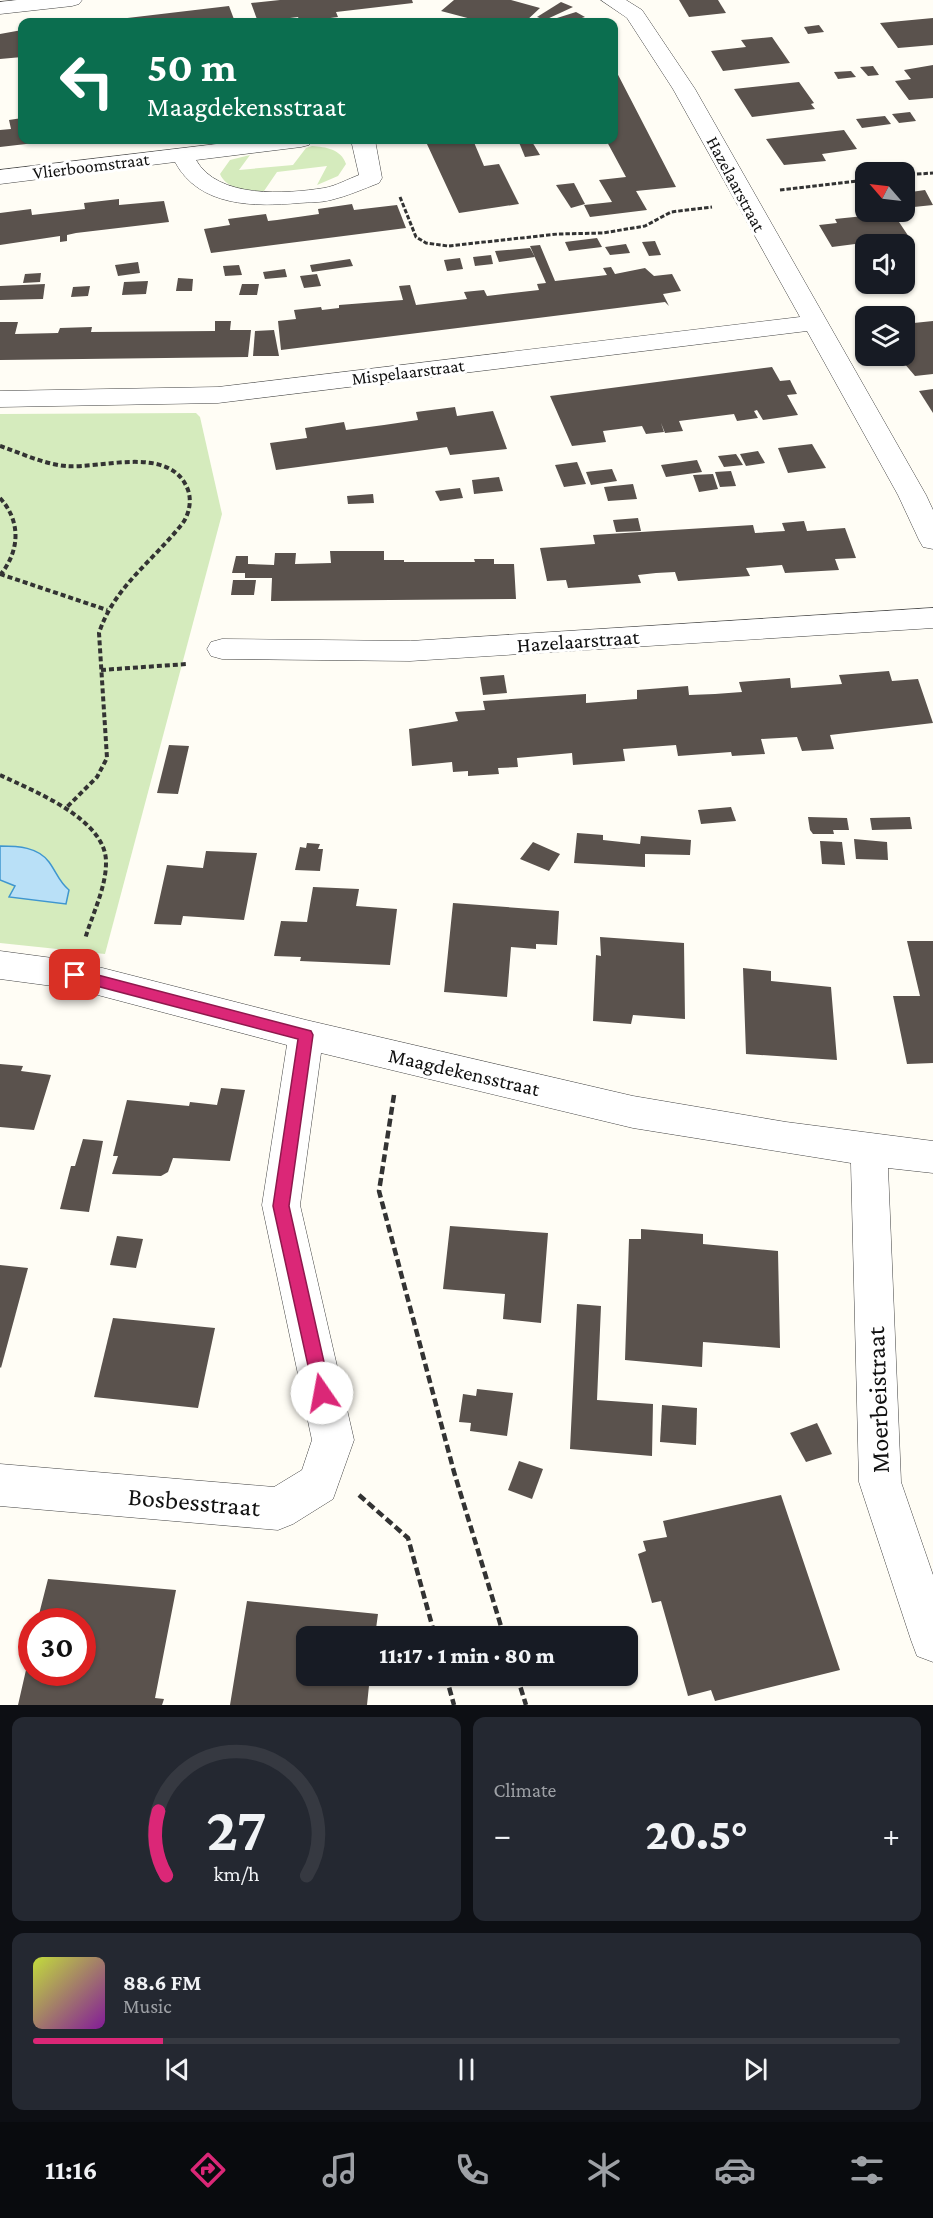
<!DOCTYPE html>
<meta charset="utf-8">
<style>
:root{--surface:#171b24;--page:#242831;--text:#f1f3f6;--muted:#9ea1a6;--line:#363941;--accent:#db2777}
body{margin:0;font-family:"Crimson Pro",serif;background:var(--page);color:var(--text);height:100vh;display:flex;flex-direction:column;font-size:22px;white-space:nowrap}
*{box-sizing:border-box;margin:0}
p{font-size:20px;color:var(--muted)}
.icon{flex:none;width:33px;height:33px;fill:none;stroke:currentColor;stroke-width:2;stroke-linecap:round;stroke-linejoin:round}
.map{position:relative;height:1705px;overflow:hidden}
.sheet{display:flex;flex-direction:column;gap:12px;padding:12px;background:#0d0f14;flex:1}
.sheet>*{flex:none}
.guide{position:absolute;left:18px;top:18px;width:600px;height:126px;border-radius:12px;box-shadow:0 2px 4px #0004;background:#0b6e4f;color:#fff;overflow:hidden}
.needle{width:39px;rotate:298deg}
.controls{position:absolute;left:855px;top:162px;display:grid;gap:12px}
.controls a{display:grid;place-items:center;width:60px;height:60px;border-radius:12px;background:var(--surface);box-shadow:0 2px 4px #0004;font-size:30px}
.speed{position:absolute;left:18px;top:1608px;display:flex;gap:12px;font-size:30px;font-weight:700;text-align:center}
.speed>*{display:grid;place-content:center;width:78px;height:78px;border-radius:50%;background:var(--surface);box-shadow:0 2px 4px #0004;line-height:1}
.speed .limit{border:9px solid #d22;background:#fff;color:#111}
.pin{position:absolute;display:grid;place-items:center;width:51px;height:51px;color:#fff;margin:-26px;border-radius:12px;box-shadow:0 3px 9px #0006}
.me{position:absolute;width:66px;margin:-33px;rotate:348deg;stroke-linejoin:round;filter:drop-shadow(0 0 4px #0008)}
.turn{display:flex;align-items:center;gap:21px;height:126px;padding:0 30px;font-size:27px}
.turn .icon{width:78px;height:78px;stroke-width:2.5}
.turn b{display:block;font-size:42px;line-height:51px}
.big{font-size:45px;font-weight:800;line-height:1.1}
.sheet .tile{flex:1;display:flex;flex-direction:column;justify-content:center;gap:9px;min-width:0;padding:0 21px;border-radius:12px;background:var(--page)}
.sheet .dial{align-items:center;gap:0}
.dial svg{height:156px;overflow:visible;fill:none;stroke:var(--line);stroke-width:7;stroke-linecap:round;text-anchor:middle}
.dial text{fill:var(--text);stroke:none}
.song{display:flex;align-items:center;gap:18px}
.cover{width:72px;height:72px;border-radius:9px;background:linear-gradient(135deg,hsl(70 70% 55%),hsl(290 70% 35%))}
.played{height:6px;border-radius:3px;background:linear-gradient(90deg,var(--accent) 15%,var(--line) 15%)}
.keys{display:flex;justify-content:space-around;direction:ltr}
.heat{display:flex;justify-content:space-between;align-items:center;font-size:33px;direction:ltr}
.sheet .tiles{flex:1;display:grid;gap:12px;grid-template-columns:1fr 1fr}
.tile:last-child{grid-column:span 2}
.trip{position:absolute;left:296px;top:1626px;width:342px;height:60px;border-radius:12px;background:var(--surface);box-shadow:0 2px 4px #0004;font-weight:800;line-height:60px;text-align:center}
.tabs{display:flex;height:96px;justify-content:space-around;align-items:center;background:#090b0e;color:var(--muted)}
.tabs .icon{width:42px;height:42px}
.tabs .selected{color:var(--accent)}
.tabs b{font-size:27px;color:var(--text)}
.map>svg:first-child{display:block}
.green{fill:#d5ebbd}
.water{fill:#b9e0f7;stroke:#3f96cf;stroke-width:1.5}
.building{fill:#5a524d}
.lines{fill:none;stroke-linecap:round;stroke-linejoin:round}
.street-casing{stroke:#444;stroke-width:1}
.path-far2{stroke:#333;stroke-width:3;stroke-dasharray:4.5 2;stroke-linecap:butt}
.path-far1{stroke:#333;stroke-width:4;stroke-dasharray:5 3;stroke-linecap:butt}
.path{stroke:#333;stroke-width:4.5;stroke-dasharray:8 4;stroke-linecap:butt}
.street{fill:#fff;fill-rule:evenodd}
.route{fill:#db2777;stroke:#8e194d;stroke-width:1.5}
.labels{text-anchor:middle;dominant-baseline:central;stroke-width:6;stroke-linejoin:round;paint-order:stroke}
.far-street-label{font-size:18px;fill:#111;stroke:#fff}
.street-label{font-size:21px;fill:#111;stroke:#fff}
.near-street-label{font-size:26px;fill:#111;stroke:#fff}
</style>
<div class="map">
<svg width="933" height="1705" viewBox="0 0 933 1705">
<rect width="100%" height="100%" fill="#fffdf5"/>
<!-- green -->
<g class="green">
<path d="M 312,146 C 326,147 341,149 346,164 L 338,176 L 317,185 L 327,166 L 277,172 L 264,191 C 248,191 227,190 220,174 L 230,160 L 250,155 L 239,170 L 293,165 L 306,148 Z"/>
<polygon points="196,413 200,417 222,514 105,954 0,943 0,414"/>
</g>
<!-- water -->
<path class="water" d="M 0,846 C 18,846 38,847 49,862 C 57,873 59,882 69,890 L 66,904 L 9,897 L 15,886 L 0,880 Z"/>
<!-- building -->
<g class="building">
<polygon points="280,0 412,0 413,3 336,12 338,17 300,22 298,17 258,22 251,3"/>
<polygon points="454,0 511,0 540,8 525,22 472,22 475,20 441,11"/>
<polygon points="679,0 718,0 726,13 689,17"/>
<polygon points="561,2 573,7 545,20 537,17"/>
<polygon points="229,6 235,22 102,22 102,21"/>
<polygon points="576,12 585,17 569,22 557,18"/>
<polygon points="933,18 933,45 898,48 880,23"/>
<polygon points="819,25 824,32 808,34 804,27"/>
<polygon points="22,30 22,57 0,59 0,34"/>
<polygon points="772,37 790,63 723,71 711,51 746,47 741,40"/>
<polygon points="933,65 933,98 909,100 895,81 911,79 904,70"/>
<polygon points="873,66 879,75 868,76 860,67"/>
<polygon points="614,67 676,187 636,191 647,210 590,217 584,205 612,202 599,180 626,177 606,140 614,140"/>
<polygon points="851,71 856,77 838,79 834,72"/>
<polygon points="799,82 814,103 811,104 815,109 752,117 734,89"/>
<polygon points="910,112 916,121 899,123 892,114"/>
<polygon points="885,116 891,124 862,128 856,119"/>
<polygon points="22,118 22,140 52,141 0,147 0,130 11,129 9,120"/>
<polygon points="844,130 857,149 822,154 826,161 784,165 766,139"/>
<polygon points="412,140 473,140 484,166 499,164 519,204 459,213 426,142 414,143"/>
<polygon points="518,140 531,140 540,155 525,157"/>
<polygon points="574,183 585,204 571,208 556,185"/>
<polygon points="925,190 933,205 904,208 904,193"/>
<polygon points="119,199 119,205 164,201 169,222 76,233 67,235 67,241 60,242 60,236 0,245 0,213 31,209 32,215 85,209 84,203"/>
<polygon points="352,204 354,210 397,205 406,228 211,253 204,229 230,225 228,219 266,214 268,221 277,220 319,214 318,209"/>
<polygon points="893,213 909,237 832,247 819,225 837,223 835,219"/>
<polygon points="597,238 602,247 569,251 565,242"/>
<polygon points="655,241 661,255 649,256 642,242"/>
<polygon points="626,244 630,253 610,255 605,247"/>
<polygon points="540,245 555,281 607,275 603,268 611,267 615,274 645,268 654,276 672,274 681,291 663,294 669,306 665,302 281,350 278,321 296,319 294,310 321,307 322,310 339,308 339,305 403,300 399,286 410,285 416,305 467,299 464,292 484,290 487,296 539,290 537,284 546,283 530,246"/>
<polygon points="530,248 535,257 499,262 495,251"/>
<polygon points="491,255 493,264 475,266 473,257"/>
<polygon points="460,258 463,269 447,271 444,260"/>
<polygon points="350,259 353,266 312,272 310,265"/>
<polygon points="138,262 140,273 118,276 115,265"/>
<polygon points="239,265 242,275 225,276 223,266"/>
<polygon points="285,269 287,277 265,279 263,272"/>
<polygon points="41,273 40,282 23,283 25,274"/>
<polygon points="317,274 321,286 304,288 300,276"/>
<polygon points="178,278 193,279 192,291 176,291"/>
<polygon points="148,281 146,294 122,295 124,282"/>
<polygon points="45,284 43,299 0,300 0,286"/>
<polygon points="242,284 259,284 257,295 239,295"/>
<polygon points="90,286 88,296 71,297 73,287"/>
<polygon points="215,321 231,321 230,330 251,330 248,357 0,360 0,322 18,322 15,334 58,333 60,328 92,327 91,332 215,331"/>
<polygon points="933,321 933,374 915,376 898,356 904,356 904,324"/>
<polygon points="274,330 279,356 253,356 255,331"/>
<polygon points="772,367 780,381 790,380 797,394 787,395 798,415 763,420 757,410 754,411 758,418 737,421 734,414 679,421 683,431 665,433 661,423 664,432 646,434 642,426 603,431 606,442 572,446 550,396"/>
<polygon points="933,389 933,413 919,391"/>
<polygon points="455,407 457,416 493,411 507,449 450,455 447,447 276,470 270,443 307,438 305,428 344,422 346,430 384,425 418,420 416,412"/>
<polygon points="812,444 826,468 788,473 778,448"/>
<polygon points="758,451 765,463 746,466 740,454"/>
<polygon points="736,454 743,465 724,467 718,456"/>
<polygon points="697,460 702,472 666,477 661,465"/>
<polygon points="577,462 586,484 564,487 555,465"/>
<polygon points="612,469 617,481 591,485 586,472"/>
<polygon points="731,471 736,486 720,487 715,472"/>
<polygon points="713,474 718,489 699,492 693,475"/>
<polygon points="499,477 503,491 474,494 472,480"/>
<polygon points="633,484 637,499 608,501 604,487"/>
<polygon points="460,488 463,498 440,501 435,491"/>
<polygon points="373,494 374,503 348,504 347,496"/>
<polygon points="638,518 641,531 616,532 613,520"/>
<polygon points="804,521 807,531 845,528 856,558 835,559 839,570 785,573 782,565 746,568 750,576 678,581 675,572 656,573 638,575 641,583 568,588 566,580 547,581 540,548 595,544 593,535 753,525 755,533 785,531 782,523"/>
<polygon points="330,551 384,551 384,560 404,560 404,562 475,562 474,559 494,559 494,564 514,564 516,599 271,601 272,578 245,578 245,573 232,573 236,556 248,556 248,564 274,565 275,553 296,553 295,564 331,563"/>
<polygon points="233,580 256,580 254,595 231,595"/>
<polygon points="889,671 892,681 918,679 933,723 830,735 834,749 802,751 797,737 761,739 765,754 732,756 731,752 678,756 676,745 623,749 625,761 573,765 572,753 517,758 518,767 498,768 499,774 468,776 468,771 453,772 452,762 412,766 409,729 458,721 455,712 485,710 483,701 586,694 586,703 637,699 637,690 688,686 689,695 715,694 742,692 739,682 790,678 791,688 842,684 839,675"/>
<polygon points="504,675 507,693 483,695 480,677"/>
<polygon points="169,745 189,746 178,794 157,793"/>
<polygon points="731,807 736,821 701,824 698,810"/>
<polygon points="808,817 847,818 849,830 833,830 834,834 813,834 810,830"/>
<polygon points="910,817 912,829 872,830 870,818"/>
<polygon points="577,833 603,835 603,840 640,844 641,836 691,840 690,855 645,854 645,867 574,863"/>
<polygon points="854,839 887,842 888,860 856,859"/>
<polygon points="820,841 842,842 845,865 822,864"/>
<polygon points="533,842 560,854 549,871 520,859"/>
<polygon points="307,843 320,844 318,849 323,849 320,871 295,870 300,847 306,848"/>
<polygon points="206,851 257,853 244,920 183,916 181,925 154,924 167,865 203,868"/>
<polygon points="313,887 359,889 356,906 397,909 390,965 300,961 301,957 274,956 281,921 307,922"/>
<polygon points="453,903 559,911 557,945 536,944 536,949 511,947 507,997 444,992"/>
<polygon points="600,937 684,943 685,1019 633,1015 631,1024 593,1021 596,955 601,956"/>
<polygon points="907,941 933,941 933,1063 907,1064 893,996 920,996"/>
<polygon points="743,968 771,971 771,981 831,987 837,1060 746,1054"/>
<polygon points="0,1064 23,1066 21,1071 51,1075 34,1130 0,1127"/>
<polygon points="221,1088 245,1090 230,1161 173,1158 168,1172 161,1176 112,1174 118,1156 113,1156 127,1100 189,1106 190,1102 217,1105"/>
<polygon points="83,1139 103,1141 89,1212 60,1209 71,1166 75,1166"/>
<polygon points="450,1226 548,1233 541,1323 503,1319 505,1294 443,1289"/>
<polygon points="641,1229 703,1234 703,1244 778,1251 780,1348 703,1342 702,1367 625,1360 629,1239 641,1239"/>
<polygon points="117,1236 143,1239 136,1268 110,1265"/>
<polygon points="0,1265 28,1268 1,1368 0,1367"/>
<polygon points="577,1304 601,1306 597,1400 653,1404 652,1456 570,1449"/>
<polygon points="113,1318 215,1328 198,1408 94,1397"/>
<polygon points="477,1389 513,1393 507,1436 470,1431 471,1423 459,1422 463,1394 476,1396"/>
<polygon points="662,1405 697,1408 696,1445 660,1442"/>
<polygon points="817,1423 832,1454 806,1462 790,1433"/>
<polygon points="519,1461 543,1469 532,1499 508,1490"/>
<polygon points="781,1495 840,1670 715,1701 711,1690 688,1696 661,1601 652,1603 638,1554 646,1551 643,1541 667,1537 663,1521"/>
<polygon points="48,1579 176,1590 155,1698 164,1699 162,1705 18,1705 31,1648 32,1672 82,1672 82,1622 37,1622"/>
<polygon points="247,1601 378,1614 375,1636 306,1636 306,1676 370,1676 367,1705 230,1705"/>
</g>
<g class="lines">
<!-- street casing -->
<g class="street-casing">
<g id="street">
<polygon points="17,0 82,0 79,4 72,6 0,14 0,2"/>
<polygon points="601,0 626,0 642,10 695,89 926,495 933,510 933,549 923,547 919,540 898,495 807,331 218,403 0,407 0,391 218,387 800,317 673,89 627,18"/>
<path d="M 250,140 L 312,140 L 309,145 L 301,147 L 196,160 C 218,199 286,194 324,188 C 336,186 348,179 359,175 L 351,140 L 375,140 L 382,178 L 379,183 C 363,189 348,196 331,200 C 320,203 310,202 299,203 C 254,207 199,207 175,162 L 0,184 L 0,170 Z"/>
<polygon points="933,608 933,628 410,661 222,659 211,656 207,649 211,642 222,639 410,641"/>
<polygon points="0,951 75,961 306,1020 633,1096 786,1122 933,1141 933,1173 888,1168 901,1482 933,1575 933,1662 917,1656 911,1640 859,1482 851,1163 633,1128 321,1053 300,1205 354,1440 333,1499 293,1524 278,1530 0,1506 0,1464 274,1487 302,1470 312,1440 262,1205 287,1045 75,989 0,979"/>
</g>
</g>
<!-- path-far2 -->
<g class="path-far2">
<polyline points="904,175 933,173"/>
<polyline points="780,190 866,180"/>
<polyline points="400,197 416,237 426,243 448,246 558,234 603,233 645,226 671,212 712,207"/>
</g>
<!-- path-far1 -->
<g class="path-far1">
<path d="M 0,446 C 21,453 43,464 66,466 C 101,469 171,444 188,490 C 192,501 189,515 182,524 C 153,561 114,587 99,633 L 107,758 L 97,777 L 66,808"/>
<path d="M 0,498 C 21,521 20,550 1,574"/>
<polyline points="0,574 107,610"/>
<polyline points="101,670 187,664"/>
<path d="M 0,775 C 33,791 107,819 106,863 C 106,888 92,915 85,939"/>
</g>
<!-- path -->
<g class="path">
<polyline points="394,1095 379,1191 454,1472 504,1636"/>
<polyline points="359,1495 408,1538 435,1636"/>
<polyline points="446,1676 454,1705"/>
<polyline points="517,1676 526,1705"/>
</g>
<!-- street -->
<use href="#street" class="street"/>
</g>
<!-- route -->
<polygon class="route" points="75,969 311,1031 313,1035 289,1206 331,1393 328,1398 322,1401 316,1398 314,1393 273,1206 298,1039 70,979 68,975"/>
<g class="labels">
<!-- far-street labels -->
<g class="far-street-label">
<text transform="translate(91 166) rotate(-7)">Vlierboomstraat</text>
<text transform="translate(736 184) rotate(62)">Hazelaarstraat</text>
<text transform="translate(408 372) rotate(-7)">Mispelaarstraat</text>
</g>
<!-- street labels -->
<g class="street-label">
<text transform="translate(578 641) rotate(-4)">Hazelaarstraat</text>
<text transform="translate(464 1072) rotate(13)">Maagdekensstraat</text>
</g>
<!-- near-street labels -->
<g class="near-street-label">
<text transform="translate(878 1400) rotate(-92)">Moerbeistraat</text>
<text transform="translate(194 1502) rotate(5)">Bosbesstraat</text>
</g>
</g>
</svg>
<div class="controls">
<a><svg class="needle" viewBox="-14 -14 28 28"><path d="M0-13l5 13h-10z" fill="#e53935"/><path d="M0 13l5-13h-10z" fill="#9ea1a6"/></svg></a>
<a><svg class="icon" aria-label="sound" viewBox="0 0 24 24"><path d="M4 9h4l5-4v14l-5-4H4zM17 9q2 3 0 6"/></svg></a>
<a><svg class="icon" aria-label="layers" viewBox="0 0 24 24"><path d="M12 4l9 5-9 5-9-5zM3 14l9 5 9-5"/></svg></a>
</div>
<div class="speed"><div class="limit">30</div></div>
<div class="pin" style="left:75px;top:975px;background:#d93025"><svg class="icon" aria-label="arrive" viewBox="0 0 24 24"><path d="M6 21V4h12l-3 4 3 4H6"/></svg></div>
<svg class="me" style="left:322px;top:1393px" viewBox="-20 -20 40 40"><circle r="19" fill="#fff"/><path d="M0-13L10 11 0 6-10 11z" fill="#db2777"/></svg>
<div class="trip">11:17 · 1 min · 80 m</div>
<div class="guide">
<div class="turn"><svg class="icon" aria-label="left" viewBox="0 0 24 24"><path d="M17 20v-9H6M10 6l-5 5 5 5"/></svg><div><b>50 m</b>Maagdekensstraat</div></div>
</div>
</div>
<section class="sheet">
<div class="tiles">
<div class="tile dial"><svg viewBox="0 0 100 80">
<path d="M14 69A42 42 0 1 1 86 69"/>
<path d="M14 69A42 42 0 0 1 10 36" stroke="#db2777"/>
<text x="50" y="56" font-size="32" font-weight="700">27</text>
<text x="50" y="72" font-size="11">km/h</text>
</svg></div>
<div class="tile"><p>Climate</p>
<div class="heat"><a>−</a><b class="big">20.5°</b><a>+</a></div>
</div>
<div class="tile">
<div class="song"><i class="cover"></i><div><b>88.6 FM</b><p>Music</p></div></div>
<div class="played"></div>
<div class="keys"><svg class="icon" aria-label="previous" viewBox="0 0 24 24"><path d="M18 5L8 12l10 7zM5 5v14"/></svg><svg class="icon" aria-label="pause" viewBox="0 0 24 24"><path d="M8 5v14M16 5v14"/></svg><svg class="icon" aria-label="next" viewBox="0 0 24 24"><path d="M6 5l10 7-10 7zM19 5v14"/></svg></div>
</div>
</div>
</section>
<nav class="tabs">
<b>11:16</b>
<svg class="icon selected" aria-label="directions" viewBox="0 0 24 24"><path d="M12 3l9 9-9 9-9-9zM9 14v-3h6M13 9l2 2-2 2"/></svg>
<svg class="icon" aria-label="music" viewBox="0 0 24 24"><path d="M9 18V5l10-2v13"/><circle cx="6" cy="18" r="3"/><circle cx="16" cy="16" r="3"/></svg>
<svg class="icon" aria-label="phone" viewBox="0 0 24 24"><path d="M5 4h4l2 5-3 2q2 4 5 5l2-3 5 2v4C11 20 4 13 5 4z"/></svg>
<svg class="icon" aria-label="climate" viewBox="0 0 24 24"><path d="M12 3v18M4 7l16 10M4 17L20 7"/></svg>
<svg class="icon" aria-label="car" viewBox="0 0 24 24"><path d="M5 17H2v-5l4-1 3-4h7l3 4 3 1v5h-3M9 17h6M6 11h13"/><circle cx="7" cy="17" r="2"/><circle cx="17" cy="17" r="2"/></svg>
<svg class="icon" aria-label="filters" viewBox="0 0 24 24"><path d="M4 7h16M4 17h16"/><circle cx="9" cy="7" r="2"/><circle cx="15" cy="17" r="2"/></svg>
</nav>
